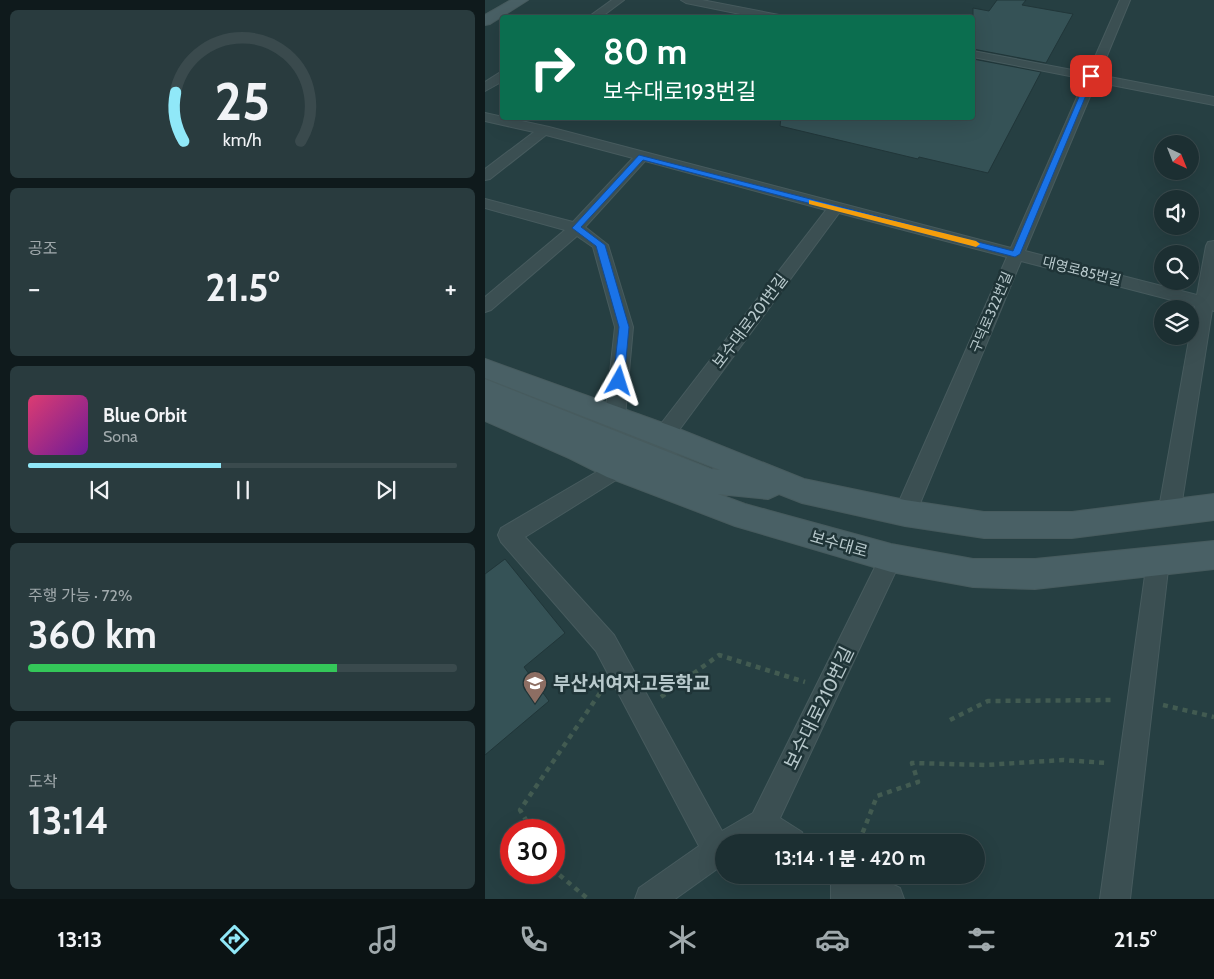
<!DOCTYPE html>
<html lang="ko">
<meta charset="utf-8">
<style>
:root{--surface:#1c2f32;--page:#293b3e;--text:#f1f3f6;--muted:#a0a9ac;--line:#3a4a4d;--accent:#90e8f8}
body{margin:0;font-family:Cabin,"Noto Sans KR",sans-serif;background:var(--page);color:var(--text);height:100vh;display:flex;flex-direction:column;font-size:19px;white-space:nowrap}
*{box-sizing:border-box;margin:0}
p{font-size:16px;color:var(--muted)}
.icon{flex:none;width:28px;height:28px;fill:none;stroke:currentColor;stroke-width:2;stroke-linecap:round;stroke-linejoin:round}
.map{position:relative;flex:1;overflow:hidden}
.side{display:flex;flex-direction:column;gap:10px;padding:10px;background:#0f1a1c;width:485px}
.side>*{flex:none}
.guide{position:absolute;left:15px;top:15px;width:475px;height:105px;border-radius:5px;box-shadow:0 5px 20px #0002,0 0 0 1px var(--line);background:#0b6e4f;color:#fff;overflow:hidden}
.needle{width:32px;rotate:137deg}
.buttons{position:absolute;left:669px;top:135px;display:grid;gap:10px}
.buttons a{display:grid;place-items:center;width:45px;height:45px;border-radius:50%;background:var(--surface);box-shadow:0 5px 20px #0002,0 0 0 1px var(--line);font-size:25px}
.speed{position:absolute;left:15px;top:819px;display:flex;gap:10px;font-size:25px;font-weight:700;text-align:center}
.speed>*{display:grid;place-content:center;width:65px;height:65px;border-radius:50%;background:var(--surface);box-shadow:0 5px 20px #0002,0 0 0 1px var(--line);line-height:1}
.speed .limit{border:8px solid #d22;background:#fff;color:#111}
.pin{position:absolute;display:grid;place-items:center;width:42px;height:42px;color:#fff;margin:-21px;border-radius:10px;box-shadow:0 2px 8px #0006}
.me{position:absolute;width:55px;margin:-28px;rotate:6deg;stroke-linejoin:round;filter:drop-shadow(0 0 4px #0008)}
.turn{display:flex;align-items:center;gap:18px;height:105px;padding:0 20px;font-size:22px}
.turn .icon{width:65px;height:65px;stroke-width:2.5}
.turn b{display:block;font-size:35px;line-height:42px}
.big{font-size:38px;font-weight:800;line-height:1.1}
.side .widget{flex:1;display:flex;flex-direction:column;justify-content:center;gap:8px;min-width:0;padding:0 18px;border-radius:8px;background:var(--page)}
.side .dial{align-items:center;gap:0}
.dial svg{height:130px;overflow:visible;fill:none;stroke:var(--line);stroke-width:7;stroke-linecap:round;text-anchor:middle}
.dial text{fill:var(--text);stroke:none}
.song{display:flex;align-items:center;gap:15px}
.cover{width:60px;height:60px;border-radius:8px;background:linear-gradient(135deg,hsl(340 70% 55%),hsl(280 70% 35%))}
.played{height:5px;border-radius:2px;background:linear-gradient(90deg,var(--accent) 45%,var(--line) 45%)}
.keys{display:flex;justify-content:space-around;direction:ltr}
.heat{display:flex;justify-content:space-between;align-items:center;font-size:28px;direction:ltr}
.charge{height:8px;border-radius:4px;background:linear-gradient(90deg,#34c759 72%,var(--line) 0)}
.trip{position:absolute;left:230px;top:834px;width:270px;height:50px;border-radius:25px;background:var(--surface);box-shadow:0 5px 20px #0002,0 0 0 1px var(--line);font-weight:800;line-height:50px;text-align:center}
.tabs{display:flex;height:80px;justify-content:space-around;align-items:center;background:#0b1314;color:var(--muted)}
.tabs .icon{width:35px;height:35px}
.tabs .current{color:var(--accent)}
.tabs b{font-size:22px;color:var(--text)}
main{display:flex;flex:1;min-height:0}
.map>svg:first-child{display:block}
.building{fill:#355256;stroke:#213639}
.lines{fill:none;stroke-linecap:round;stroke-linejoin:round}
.minor-casing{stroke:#475b5e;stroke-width:2}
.secondary-casing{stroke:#475b5e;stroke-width:2}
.path{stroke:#425b51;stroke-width:4.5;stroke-dasharray:5 5;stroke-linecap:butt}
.minor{fill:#3b4f52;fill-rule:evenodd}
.secondary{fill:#496065;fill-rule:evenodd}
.route{fill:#1a73e8;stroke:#114b97}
.slow{fill:#f59e0b}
.labels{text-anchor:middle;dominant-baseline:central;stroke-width:5;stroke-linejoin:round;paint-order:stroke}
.far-street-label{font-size:14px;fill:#b8c9cc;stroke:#1f3437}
.street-label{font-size:16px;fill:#b8c9cc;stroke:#1f3437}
.near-poi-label{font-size:19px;font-weight:bold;fill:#b8c9cc;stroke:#1f3437;text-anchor:start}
.near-street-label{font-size:19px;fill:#b8c9cc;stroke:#1f3437}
</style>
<main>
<section class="side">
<div class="widget dial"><svg viewBox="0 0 100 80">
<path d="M14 69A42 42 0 1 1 86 69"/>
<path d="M14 69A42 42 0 0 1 9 39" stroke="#90e8f8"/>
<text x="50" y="56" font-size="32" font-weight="700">25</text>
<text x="50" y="72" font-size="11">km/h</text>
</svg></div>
<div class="widget"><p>공조</p>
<div class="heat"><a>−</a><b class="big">21.5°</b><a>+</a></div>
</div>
<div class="widget">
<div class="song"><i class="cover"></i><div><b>Blue Orbit</b><p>Sona</p></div></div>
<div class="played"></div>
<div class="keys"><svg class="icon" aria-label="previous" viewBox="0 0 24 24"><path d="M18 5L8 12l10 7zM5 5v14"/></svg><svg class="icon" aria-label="pause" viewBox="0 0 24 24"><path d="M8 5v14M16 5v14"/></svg><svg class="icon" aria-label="next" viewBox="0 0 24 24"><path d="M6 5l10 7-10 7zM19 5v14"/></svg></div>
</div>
<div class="widget"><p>주행 가능 · 72%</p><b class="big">360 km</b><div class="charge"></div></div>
<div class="widget"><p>도착</p><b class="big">13:14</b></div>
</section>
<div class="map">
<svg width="729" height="899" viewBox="0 0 729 899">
<rect width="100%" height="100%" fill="#263f42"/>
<!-- building -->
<g class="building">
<polygon points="512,0 541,0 537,5 588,14 561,63 488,49 488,8 504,11"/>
<polygon points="488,59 556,72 503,173 434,157 433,159 295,126 296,118 488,118"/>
<polygon points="20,559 80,633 39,667 64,701 0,755 0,574"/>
</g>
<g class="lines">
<!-- minor casing -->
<g class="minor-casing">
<g id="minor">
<polygon points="127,0 139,0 115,18 102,18"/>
<polygon points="196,0 217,0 294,15 299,18 275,18 201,3"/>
<polygon points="635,0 645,0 614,75 729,97 729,105 611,82 540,251 712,295 721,246 723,242 729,241 729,311 727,310 695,514 692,521 684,523 676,521 673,514 710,306 536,261 431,513 428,520 420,522 412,520 409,513 522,257 354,213 186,441 179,443 172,441 169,435 172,429 341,210 160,161 100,227 123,245 148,327 140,417 137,422 130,425 123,422 120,417 130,327 108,247 92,236 6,310 0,312 0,297 80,230 0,208 0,199 88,222 148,158 61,135 5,179 0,180 0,169 49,132 0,121 0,113 64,127 526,248 600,79 488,57 488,51 603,73"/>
<polygon points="14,73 18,73 18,81 0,91 0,82"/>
<polygon points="132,460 139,463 142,469 139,475 40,537 129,635 237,831 268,813 398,551 406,548 414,551 417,558 295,818 317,832 321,842 282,842 277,839 272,842 239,842 239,864 190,899 150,899 154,888 214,846 111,651 16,542 13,535 16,528"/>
<polygon points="673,551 681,554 684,561 645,899 615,899 662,561 665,554"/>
<polygon points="342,875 388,875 415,888 419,899 346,899 346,884"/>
</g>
</g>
<!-- secondary casing -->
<g class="secondary-casing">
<g id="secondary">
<polygon points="26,0 43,0 5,24 0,25 0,15"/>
<polygon points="0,359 189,427 319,479 420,500 499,512 587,512 729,494 729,520 587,538 499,538 420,526 317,503 294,494 283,499 233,494 260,504 406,544 488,559 550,559 729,541 729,569 550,589 488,587 406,572 250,526 122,477 84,458 0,421 0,379 226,469 235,470 0,378"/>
</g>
</g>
<!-- path -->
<g class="path">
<polyline points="176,697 234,655 320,682"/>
<polyline points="678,705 729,717"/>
<polyline points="465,720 503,701 630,700"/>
<polyline points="47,830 35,810 117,690"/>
<polyline points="374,842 392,796 433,782 427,763 500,765 578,760 622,763"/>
<polyline points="69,867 71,872 103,899"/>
</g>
<!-- minor -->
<use href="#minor" class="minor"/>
<!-- secondary -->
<use href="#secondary" class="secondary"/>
</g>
<!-- route -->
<polygon class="route" points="606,74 609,76 535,254 530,257 158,160 96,227 120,245 144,327 139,381 134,385 130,384 128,381 134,327 111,246 87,228 154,155 528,251 603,76"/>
<!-- slow -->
<polygon class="slow" points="324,200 491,241 495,244 491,247 324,204"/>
<!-- icons -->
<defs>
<g id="school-pin" transform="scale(1.25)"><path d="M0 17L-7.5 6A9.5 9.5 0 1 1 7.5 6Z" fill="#8d6e63" stroke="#1f3437"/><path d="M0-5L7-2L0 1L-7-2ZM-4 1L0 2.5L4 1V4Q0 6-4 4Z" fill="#fff"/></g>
</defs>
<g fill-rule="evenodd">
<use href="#school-pin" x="50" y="683"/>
</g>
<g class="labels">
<!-- far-street labels -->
<g class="far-street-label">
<text transform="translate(597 271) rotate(14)">대영로85번길</text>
<text transform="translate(506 312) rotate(-67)">구덕로322번길</text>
</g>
<!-- street labels -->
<g class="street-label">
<text transform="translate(265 321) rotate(-53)">보수대로201번길</text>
<text transform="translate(354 544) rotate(16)">보수대로</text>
</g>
<!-- near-poi labels -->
<g class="near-poi-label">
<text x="68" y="683">부산서여자고등학교</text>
</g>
<!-- near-street labels -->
<g class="near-street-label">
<text transform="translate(334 708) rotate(-64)">보수대로210번길</text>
</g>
</g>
</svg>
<div class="buttons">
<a><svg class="needle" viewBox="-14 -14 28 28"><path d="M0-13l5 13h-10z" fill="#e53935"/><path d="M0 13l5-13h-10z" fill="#a0a9ac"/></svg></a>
<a><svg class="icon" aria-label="sound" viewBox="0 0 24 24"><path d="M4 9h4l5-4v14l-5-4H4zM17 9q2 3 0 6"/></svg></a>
<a><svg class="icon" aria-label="search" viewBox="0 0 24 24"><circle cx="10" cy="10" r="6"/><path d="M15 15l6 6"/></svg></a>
<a><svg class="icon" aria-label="layers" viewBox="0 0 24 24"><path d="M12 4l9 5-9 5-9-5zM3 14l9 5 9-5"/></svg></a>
</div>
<div class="speed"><div class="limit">30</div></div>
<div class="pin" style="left:606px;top:76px;background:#d93025"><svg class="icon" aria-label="arrive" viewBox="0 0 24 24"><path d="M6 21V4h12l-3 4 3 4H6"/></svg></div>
<svg class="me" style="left:134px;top:381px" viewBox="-20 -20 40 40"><path d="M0-17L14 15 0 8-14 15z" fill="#1a73e8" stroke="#fff" stroke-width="4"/></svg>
<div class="trip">13:14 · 1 분 · 420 m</div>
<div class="guide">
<div class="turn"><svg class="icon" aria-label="right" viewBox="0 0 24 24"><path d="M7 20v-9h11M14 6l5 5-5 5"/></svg><div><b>80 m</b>보수대로193번길</div></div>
</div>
</div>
</main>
<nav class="tabs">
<b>13:13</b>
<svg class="icon current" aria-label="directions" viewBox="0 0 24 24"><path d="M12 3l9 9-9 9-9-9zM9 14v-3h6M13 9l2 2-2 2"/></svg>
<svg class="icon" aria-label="music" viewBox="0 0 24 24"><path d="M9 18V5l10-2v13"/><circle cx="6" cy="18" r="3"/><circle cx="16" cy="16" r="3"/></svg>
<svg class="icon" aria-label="phone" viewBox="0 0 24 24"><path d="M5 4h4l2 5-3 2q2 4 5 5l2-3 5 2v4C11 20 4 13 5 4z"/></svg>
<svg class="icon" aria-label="climate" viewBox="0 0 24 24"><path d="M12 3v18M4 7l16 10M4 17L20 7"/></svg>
<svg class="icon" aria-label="car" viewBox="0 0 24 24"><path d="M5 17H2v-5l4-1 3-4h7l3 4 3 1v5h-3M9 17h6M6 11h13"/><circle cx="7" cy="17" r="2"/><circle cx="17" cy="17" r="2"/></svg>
<svg class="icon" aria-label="filters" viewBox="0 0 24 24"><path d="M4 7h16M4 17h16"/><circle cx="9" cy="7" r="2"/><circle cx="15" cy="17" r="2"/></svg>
<b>21.5°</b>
</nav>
